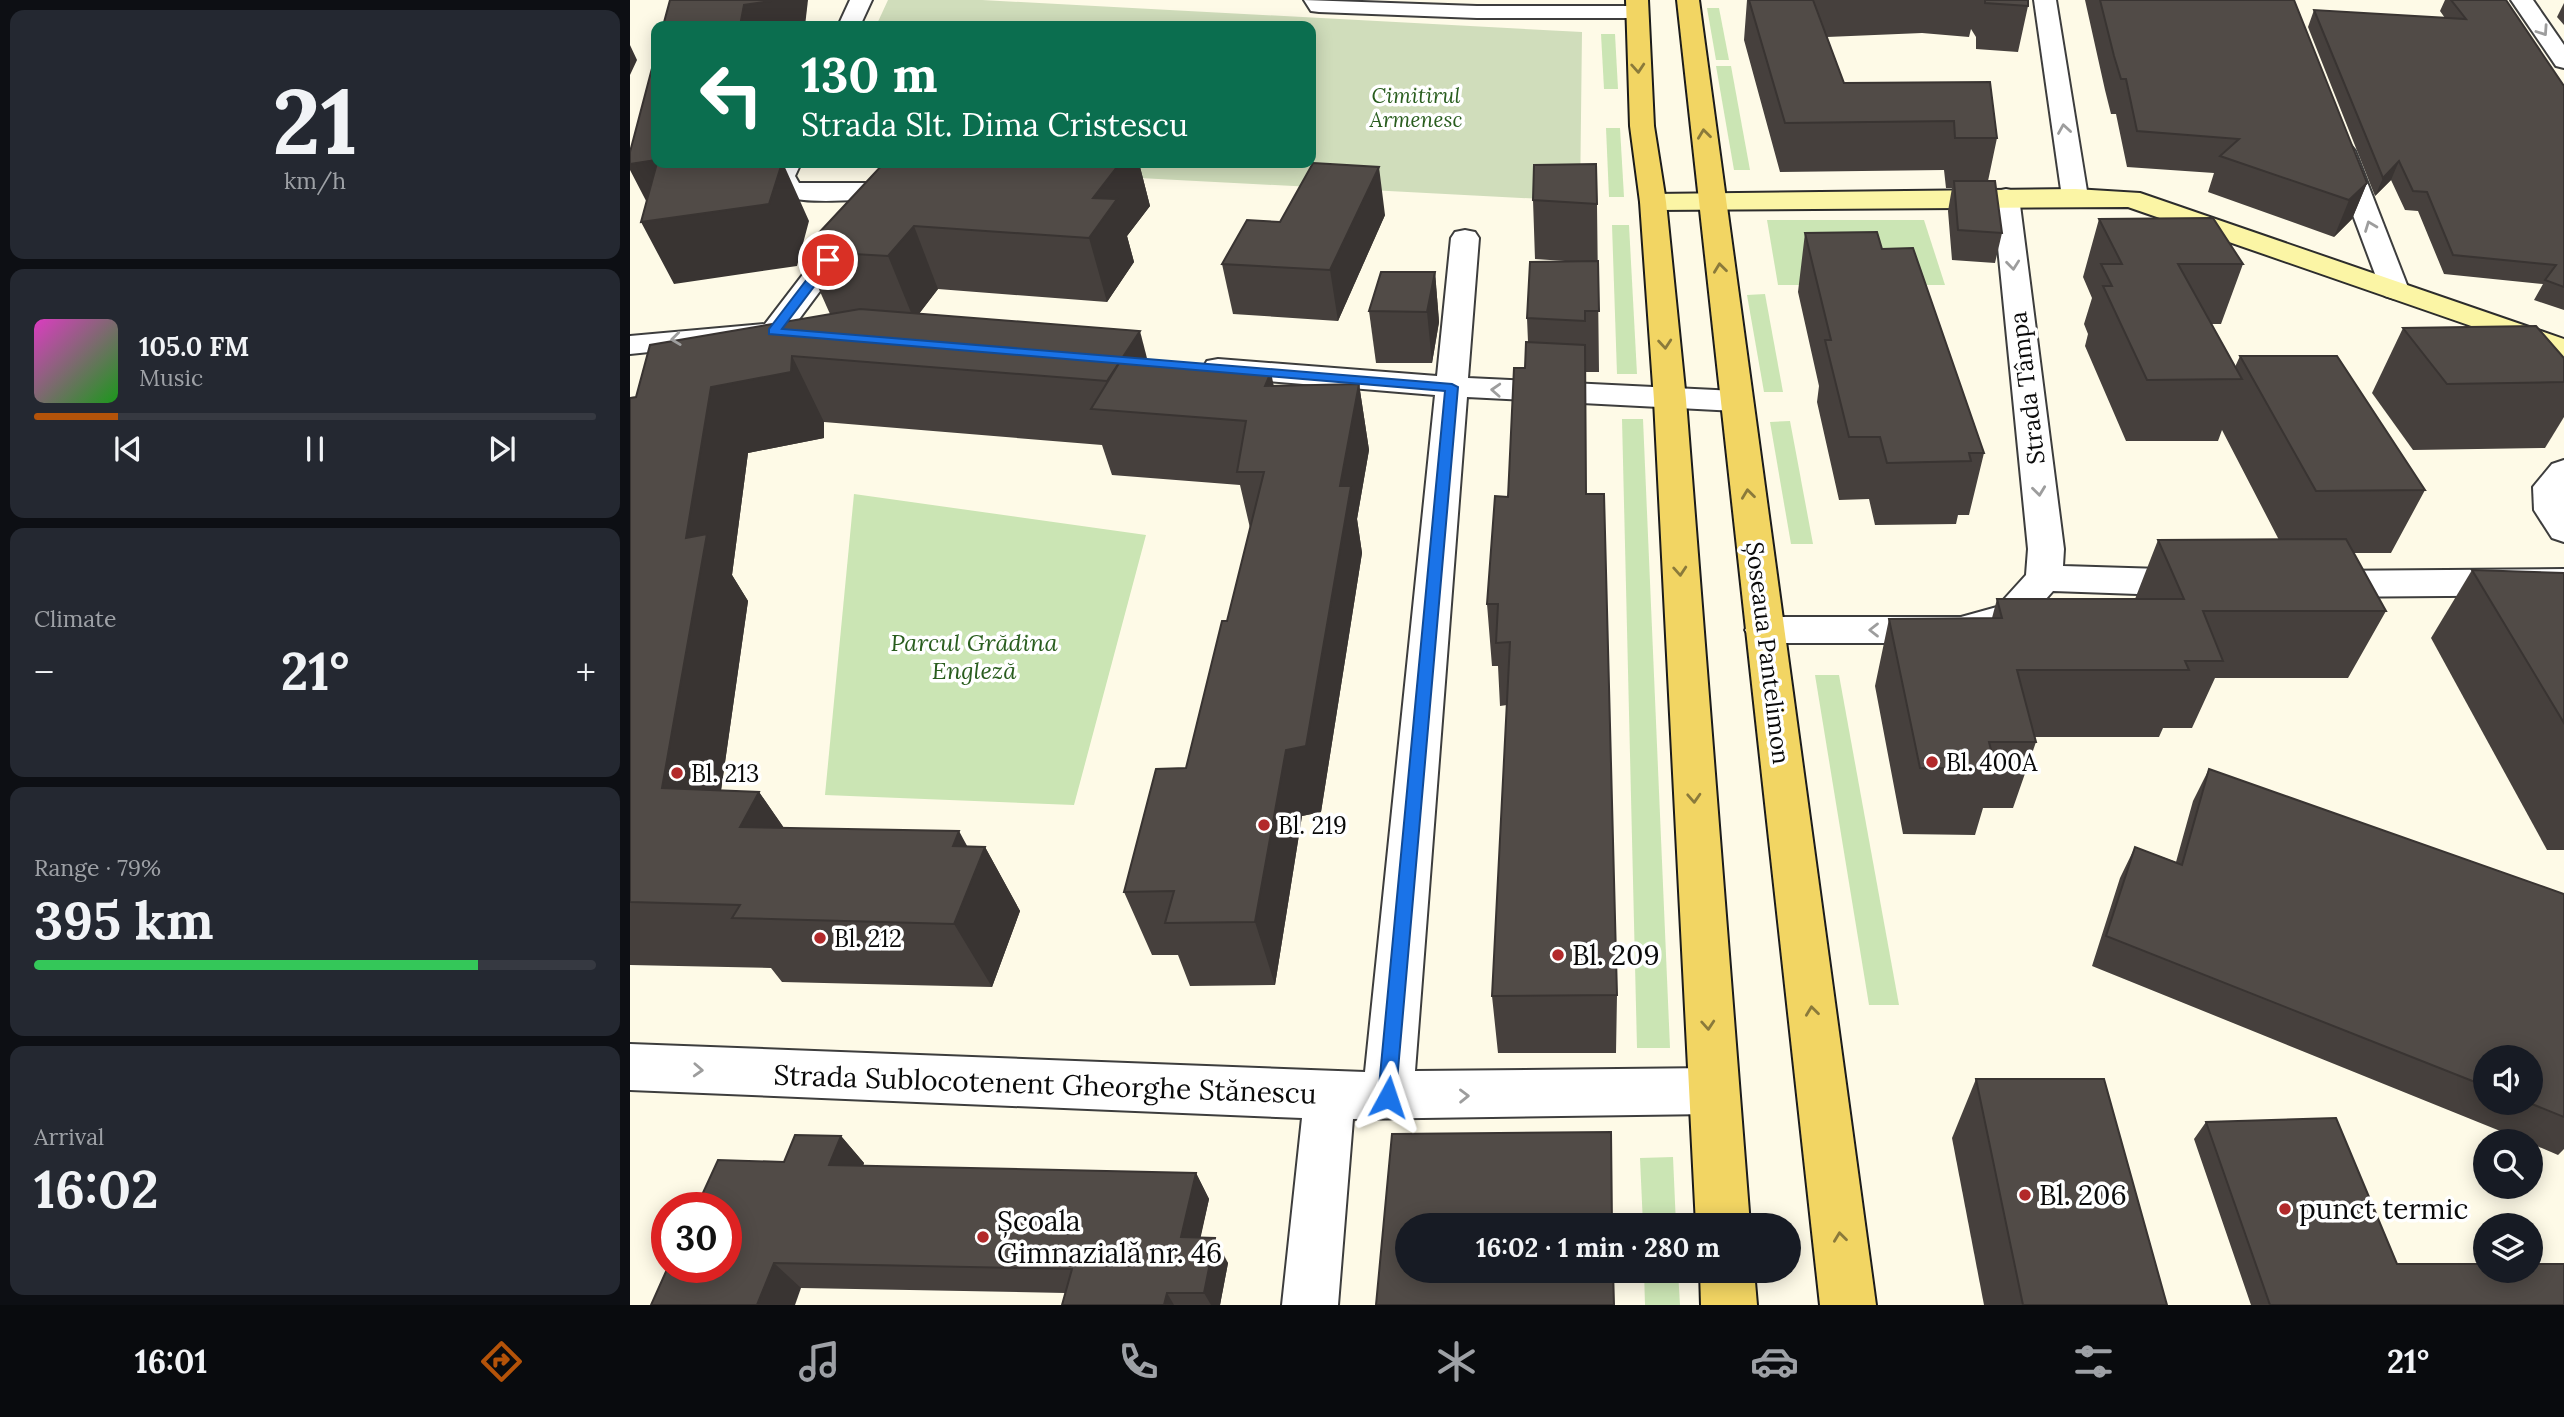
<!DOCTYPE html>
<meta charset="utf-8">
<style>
:root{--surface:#171b24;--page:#242831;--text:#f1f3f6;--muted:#9ea1a6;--line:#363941;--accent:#b45309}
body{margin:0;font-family:Lora,serif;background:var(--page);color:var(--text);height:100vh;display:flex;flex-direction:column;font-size:26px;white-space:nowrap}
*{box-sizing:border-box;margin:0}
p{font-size:23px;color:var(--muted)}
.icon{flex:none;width:38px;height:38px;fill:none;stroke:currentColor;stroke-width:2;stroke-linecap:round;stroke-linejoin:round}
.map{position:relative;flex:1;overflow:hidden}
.panel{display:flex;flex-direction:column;gap:10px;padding:10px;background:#0d0f14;width:630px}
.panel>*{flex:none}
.hud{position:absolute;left:21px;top:21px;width:665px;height:147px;border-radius:14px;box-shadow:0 4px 18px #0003;background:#0b6e4f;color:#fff;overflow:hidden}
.tools{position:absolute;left:1843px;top:1045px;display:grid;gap:14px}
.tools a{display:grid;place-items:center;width:70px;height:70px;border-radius:50%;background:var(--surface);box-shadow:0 4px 18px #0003;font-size:35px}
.speed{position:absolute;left:21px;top:1192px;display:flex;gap:14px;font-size:35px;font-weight:700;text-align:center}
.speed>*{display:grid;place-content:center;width:91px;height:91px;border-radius:50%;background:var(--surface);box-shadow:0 4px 18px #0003;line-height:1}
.speed .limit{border:10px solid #d22;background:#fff;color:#111}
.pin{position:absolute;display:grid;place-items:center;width:60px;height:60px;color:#fff;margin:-30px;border:4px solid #fff;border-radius:50%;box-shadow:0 2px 7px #0007}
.me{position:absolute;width:77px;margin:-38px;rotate:5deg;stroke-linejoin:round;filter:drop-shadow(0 0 5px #0008)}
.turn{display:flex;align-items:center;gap:24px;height:147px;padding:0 35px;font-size:32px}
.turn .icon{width:91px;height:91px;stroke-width:2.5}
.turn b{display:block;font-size:49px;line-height:60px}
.big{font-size:52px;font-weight:800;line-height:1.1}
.panel .widget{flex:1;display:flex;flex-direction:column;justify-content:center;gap:10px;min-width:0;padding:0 24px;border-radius:14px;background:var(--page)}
.panel .dial{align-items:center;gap:0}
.dial b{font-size:91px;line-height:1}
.song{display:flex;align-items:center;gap:21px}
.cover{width:84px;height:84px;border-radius:10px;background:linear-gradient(135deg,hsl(310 70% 55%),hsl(120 70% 35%))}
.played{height:7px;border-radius:4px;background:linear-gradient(90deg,var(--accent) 15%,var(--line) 15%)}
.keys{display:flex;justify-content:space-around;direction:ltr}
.heat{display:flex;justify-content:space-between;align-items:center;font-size:38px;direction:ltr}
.charge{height:10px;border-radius:5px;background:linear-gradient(90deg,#34c759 79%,var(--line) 0)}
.trip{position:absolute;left:765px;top:1213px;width:406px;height:70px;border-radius:35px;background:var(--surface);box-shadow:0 4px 18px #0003;font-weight:800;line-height:70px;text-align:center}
.tab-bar{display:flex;height:112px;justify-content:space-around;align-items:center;background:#090b0e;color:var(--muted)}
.tab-bar .icon{width:49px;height:49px}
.tab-bar .selected{color:var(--accent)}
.tab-bar b{font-size:32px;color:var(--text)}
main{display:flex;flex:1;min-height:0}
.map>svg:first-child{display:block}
.green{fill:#cbe5b4}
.cemetery{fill:#d0ddbb}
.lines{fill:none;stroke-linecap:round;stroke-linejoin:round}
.minor-casing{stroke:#3d3d3d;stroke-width:4}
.secondary-casing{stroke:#2c2c2c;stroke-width:4}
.primary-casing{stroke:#1b1b1b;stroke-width:4}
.minor{fill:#fff;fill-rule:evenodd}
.secondary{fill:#fbf5a5;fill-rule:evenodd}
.primary{fill:#f2d563;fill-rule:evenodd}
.wall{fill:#46403d;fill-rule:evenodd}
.shaded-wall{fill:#393432}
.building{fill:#514b47;stroke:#393432;stroke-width:2}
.oneway{stroke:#9d9d9d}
.oneway2{stroke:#8a7a3b}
.route{fill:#1a73e8;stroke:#114b97;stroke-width:2}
.poi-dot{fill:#b2292a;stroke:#fff;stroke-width:2.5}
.labels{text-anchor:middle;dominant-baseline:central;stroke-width:7;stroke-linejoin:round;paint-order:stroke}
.far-park-label{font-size:21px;font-style:italic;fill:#295d1e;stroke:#fff}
.street-label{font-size:24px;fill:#0a0a0a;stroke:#fff}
.park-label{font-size:24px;font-style:italic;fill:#295d1e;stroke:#fff}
.poi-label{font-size:24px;fill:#0a0a0a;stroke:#fff;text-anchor:start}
.near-poi-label{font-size:28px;fill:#0a0a0a;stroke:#fff;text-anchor:start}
.near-street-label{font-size:28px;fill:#0a0a0a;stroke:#fff}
</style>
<main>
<section class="panel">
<div class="widget dial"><b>21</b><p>km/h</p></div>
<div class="widget">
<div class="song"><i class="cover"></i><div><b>105.0 FM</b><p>Music</p></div></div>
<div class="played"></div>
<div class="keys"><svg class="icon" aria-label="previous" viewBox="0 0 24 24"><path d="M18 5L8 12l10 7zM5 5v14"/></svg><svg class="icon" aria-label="pause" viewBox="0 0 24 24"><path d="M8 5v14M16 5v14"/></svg><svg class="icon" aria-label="next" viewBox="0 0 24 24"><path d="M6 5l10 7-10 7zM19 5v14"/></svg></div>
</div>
<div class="widget"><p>Climate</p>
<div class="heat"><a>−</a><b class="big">21°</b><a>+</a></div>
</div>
<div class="widget"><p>Range · 79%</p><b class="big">395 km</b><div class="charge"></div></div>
<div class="widget"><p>Arrival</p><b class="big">16:02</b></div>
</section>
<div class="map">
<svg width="1934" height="1305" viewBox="0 0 1934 1305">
<rect width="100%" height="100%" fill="#fefae7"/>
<!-- green -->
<g class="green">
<polygon points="1077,8 1089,8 1099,60 1086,60"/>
<polygon points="971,34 985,34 988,89 974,89"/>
<polygon points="1086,66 1101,66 1120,170 1104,170"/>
<polygon points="976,128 990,128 994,197 979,197"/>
<polygon points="1137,220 1294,220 1315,285 1148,285"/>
<polygon points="982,225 999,225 1007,374 987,374"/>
<polygon points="1135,294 1153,392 1134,392 1117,295"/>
<polygon points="992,419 1013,419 1040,1048 1007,1048"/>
<polygon points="1160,421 1183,544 1161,544 1140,422"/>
<polygon points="224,494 516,535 444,805 195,795"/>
<polygon points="1185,675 1209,675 1269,1005 1239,1005"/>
<polygon points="1043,1157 1046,1225 1013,1225 1010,1158"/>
<polygon points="1014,1271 1048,1271 1050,1305 1015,1305"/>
</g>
<!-- cemetery -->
<polygon class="cemetery" points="258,0 352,0 952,32 950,201 224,163 681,163 681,26 246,26"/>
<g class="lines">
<!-- minor casing -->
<g class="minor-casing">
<g id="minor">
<polygon points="220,0 242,0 230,26 208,26"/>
<polygon points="674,0 847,6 1007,6 1018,12 1007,18 847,18 689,12 681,11"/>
<polygon points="1404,0 1426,0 1458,197 1454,203 1436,203 1432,197"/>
<polygon points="1881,0 1903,0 1934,45 1934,68 1926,66"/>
<polygon points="1712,143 1721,146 1725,151 1779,290 1775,296 1765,299 1755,296 1751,290 1699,151 1703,146"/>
<path d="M 145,163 L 171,163 L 165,176 L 169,183 L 253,183 L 262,185 L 266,191 L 262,197 L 253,199 C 228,199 167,206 147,193 C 136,186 141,173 145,163 Z"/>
<polygon points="1376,189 1385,191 1389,197 1434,549 1433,566 1564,570 1577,574 1582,583 1577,592 1564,596 1423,591 1393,625 1331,643 1134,643 1121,639 1115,630 1121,621 1134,617 1331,617 1367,607 1396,575 1398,549 1363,197 1367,191"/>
<polygon points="217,228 227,230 231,236 155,338 0,354 0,336 135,324 207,230"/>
<polygon points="835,230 845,232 849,238 838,378 1106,391 1117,394 1122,401 1117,408 1106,411 837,397 785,1071 1082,1068 1100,1074 1107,1091 1100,1108 1082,1114 723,1119 708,1305 652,1305 672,1118 0,1090 0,1044 735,1072 805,395 588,377 577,375 573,368 577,361 588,359 807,376 821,238 825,232"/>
<polygon points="1934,460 1934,542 1922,538 1904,510 1903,487 1922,464"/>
<polygon points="1934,569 1934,595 1688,597 1675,593 1670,584 1675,575 1688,571"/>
</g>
</g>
<!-- secondary casing -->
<g class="secondary-casing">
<polygon id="secondary" points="1445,189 1510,193 1934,339 1934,358 1498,207 1023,210 1014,208 1010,202 1014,196 1023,194"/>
</g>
<!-- primary casing -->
<g class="primary-casing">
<g id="primary">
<polygon points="996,0 1018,0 1024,126 1036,202 1056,400 1120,1225 1066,1225 1024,400 1010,202 1000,126"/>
<polygon points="1047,0 1069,0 1246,1305 1190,1305"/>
<polygon points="1070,1270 1124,1270 1127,1305 1071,1305"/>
</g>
</g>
<!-- minor -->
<use href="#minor" class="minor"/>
<!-- secondary -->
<use href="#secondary" class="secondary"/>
<!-- primary -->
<use href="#primary" class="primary"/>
</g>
<!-- wall -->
<g class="wall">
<polygon points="1117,0 1398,0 1398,6 1388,52 1346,49 1346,37 1341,29 1339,37 1292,33 1197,37 1214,83 1360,82 1367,138 1358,181 1372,233 1365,263 1322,260 1318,211 1322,188 1316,188 1314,170 1150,172 1114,40"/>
<polygon points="1455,0 1664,0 1737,183 1722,219 1704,237 1578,192 1584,173 1497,167 1486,114 1481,114 1475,90"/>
<polygon points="1815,0 1821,0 1934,86 1934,310 1904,300 1913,284 1814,274 1788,211 1775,210 1761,180 1745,196 1678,27 1684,10 1815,18 1810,11"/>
<polygon points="1934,3 1934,25 1927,17"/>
<polygon points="254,163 509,163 520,206 497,236 504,262 477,302 308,289 289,314 518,362 644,385 729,384 739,450 727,519 732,553 691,812 672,816 645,985 560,986 548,955 522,955 494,892 556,768 597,621 620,528 610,485 482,475 472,445 194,422 194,438 118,453 102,575 118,601 91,790 129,792 154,828 337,847 355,847 390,911 362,987 152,982 141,968 0,965 0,398 6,397 200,314 172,251"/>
<polygon points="903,200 967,204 969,372 955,372 956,494 987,995 986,1053 868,1053 862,996 877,705 870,706 868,666 862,666 857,604 878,497 898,342 897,318 950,262 905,259"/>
<polygon points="755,215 708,321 603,314 592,264 650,222"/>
<polygon points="1469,219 1613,264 1591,324 1581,324 1605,367 1610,356 1795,490 1761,553 1724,553 1756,611 1718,678 1585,678 1562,728 1533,728 1529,737 1405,737 1406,742 1383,808 1353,808 1345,835 1273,834 1245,686 1259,619 1362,618 1367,599 1505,599 1528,540 1649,540 1592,430 1588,441 1496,441 1455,346 1458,334 1454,324 1462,298 1453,277"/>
<polygon points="1175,233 1252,249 1354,453 1339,515 1328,515 1326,524 1245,525 1239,499 1209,500 1187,402 1189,386 1168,292"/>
<polygon points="805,272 809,322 802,363 746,363 739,311"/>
<polygon points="1773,328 1934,358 1934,417 1915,448 1783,450 1742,393"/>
<polygon points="1842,570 1934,573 1934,850 1917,850 1801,638"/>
<path d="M 1579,769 L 1934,894 L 1934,1149 L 1928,1155 L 1900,1143 L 1900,1141 L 1895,1141 L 1462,966 L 1490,878 L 1505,847 L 1546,862 L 1563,801 ZM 1855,1057 L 1900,1102 L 1855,1102 Z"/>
<polygon points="1346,1079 1537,1305 1354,1305 1322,1138"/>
<polygon points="1576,1122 1767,1264 1934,1305 1621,1305 1564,1139"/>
<polygon points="211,1136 234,1163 233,1166 566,1173 579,1199 570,1238 598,1263 590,1305 432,1305 435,1293 171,1288 21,1305 154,1162"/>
</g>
<!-- shaded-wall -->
<g class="shaded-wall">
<polygon points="141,0 178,0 175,26 110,26 114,5"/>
<polygon points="0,45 7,60 0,75"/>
<polygon points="26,160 26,163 153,163 179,221 167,266 44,284 11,222 26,220 0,170 0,164"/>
<polygon points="1769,161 1761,180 1745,196 1753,178"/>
<polygon points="490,163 509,163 520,206 497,236 504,262 477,302 459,238 463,198"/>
<polygon points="749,167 755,215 708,321 700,270"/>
<polygon points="1737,183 1722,219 1704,237 1719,200"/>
<polygon points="284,226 308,289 284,320 258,256"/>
<polygon points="805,272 809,322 802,363 797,312"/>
<polygon points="510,331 527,397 477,381"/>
<polygon points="162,356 194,422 194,438 118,453 102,575 118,601 82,854 32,788 56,538 81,387"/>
<polygon points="641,372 654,438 635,386"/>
<polygon points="729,384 739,450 727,519 732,553 691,812 672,816 645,985 625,922 656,750"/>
<polygon points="129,792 174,857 110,827"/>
<polygon points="329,831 348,866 355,847 390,911 362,987 324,924 323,846"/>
<polygon points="211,1136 234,1163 223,1192 199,1165"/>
<polygon points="566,1173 579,1199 565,1263 551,1237"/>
<polygon points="585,1238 598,1263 590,1305 581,1305 574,1293"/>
<polygon points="144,1263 171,1288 165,1305 127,1305"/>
<polygon points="537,1293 544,1305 534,1305"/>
</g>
<!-- building -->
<g class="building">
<polygon points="40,0 141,0 141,1 114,5 110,26 33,26"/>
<polygon points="1119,0 1183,0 1214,83 1360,82 1367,138 1325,138 1324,121 1155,123"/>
<polygon points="1355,0 1398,0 1398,6 1355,3"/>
<polygon points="1470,0 1664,0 1737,183 1719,200 1590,156 1609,139 1507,131 1496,79 1491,79 1484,56"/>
<polygon points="1821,0 1876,0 1934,86 1934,287 1915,280 1926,265 1823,255 1797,192 1783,191 1769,161 1753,178 1684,10 1836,19"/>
<polygon points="26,53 26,160 0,164 0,152"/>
<polygon points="27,163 152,163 139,204 11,222"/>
<polygon points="254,163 490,163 463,198 487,199 459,238 284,226 258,256 172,251"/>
<polygon points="683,163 749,167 700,270 592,264 617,220 650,222"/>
<polygon points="966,164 967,204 903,200 904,165"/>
<polygon points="1324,181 1365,181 1372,233 1328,230"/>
<polygon points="1583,218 1613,264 1548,264 1612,379 1517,380 1473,286 1482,286 1471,264 1492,264 1469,219"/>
<polygon points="1247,232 1252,249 1283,248 1354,453 1339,453 1341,461 1257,463 1250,437 1219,437 1195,340 1201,340 1175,233"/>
<polygon points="968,261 969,311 955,311 955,321 897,318 900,262"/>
<polygon points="751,272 805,272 797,312 739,311"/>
<polygon points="230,309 510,331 477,381 162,356 161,372 81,387 56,538 77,534 32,788 129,792 110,827 329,831 323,846 355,847 324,924 102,918 110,905 0,902 0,398 6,397 20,345"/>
<polygon points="1906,326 1934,358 1934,382 1817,384 1773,328"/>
<polygon points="896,342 955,345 956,494 974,494 987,995 862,996 880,642 866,643 868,604 857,604 865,496 878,497 884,368 895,368"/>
<polygon points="1610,356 1707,356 1795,490 1686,491"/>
<polygon points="491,360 641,372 635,386 729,384 710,486 721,486 676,746 656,750 625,922 535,923 544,891 494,892 526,769 556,768 592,621 597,621 634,472 607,472 616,421 461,409"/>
<polygon points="1716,539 1756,611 1573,611 1593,661 1555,661 1559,670 1387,670 1406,742 1359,742 1366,769 1290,768 1259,619 1372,618 1367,599 1554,599 1528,540"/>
<polygon points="1842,570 1934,573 1934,723"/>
<polygon points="1579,769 1934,894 1934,1117 1897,1102 1900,1102 1900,1057 1855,1057 1855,1086 1476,936 1505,847 1552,865"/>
<polygon points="1346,1079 1474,1079 1537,1305 1393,1305"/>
<polygon points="1706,1118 1767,1264 1855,1264 1855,1270 1900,1270 1900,1264 1934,1264 1934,1305 1640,1305 1576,1122"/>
<polygon points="981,1132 982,1225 777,1225 777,1270 983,1270 984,1305 746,1305 762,1134"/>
<polygon points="165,1135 211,1136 199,1165 566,1173 551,1237 585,1238 574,1293 537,1293 534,1305 432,1305 442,1269 144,1263 127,1305 21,1305 38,1267 96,1267 96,1208 66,1208 88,1160 154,1162"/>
</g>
<!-- one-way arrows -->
<defs><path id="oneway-chevron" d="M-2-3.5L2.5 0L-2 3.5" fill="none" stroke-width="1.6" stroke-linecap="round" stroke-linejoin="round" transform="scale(1.75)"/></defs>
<g class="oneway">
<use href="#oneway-chevron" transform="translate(1913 31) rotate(56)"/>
<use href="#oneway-chevron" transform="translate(1434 129) rotate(-99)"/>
<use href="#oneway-chevron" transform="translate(1740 226) rotate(-111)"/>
<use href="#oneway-chevron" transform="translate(1383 265) rotate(84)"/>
<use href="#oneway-chevron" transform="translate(46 339) rotate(173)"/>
<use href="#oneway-chevron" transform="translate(866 390) rotate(-177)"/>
<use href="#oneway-chevron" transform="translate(1409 491) rotate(83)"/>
<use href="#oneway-chevron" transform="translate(1244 630) rotate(-180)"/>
<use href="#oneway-chevron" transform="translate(68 1070) rotate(3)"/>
<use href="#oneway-chevron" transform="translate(834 1096) rotate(-1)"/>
</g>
<g class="oneway2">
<use href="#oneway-chevron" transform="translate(1008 68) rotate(86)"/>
<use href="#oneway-chevron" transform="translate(1074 134) rotate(-97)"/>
<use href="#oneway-chevron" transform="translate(1090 268) rotate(-97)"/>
<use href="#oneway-chevron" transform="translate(1035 344) rotate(85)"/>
<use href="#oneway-chevron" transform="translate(1118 494) rotate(-97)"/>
<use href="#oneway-chevron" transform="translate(1050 571) rotate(86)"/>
<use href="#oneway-chevron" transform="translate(1064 798) rotate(87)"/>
<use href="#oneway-chevron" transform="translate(1182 1011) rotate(-97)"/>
<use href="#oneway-chevron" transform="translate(1078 1025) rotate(86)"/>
<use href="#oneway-chevron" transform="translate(1210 1237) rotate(-97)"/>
</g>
<!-- route -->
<polygon class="route" points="198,256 204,260 152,329 822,384 828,387 765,1104 758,1106 751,1104 748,1097 815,391 139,334 139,329 194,257"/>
<!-- markers -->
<g class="poi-dot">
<circle cx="1302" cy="762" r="7"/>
<circle cx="47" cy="773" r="7"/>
<circle cx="634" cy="825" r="7"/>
<circle cx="190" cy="938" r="7"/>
<circle cx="928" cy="955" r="7"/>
<circle cx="1395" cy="1195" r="7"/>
<circle cx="1655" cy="1209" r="7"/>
<circle cx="353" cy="1237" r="7"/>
</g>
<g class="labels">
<!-- far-park labels -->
<g class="far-park-label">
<text x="786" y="95">Cimitirul<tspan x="786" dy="24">Armenesc</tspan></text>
</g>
<!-- street labels -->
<g class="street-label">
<text transform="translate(1397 388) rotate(-97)">Strada Tâmpa</text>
<text transform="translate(1138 653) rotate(83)">Șoseaua Pantelimon</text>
</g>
<!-- park labels -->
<g class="park-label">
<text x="344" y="642">Parcul Grădina<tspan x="344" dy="28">Engleză</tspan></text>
</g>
<!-- poi labels -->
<g class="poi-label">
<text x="1316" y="762">Bl. 400A</text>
<text x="61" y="773">Bl. 213</text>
<text x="648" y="825">Bl. 219</text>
<text x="204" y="938">Bl. 212</text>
</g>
<!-- near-poi labels -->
<g class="near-poi-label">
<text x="942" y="955">Bl. 209</text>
<text x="1409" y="1195">Bl. 206</text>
<text x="1669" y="1209">punct termic</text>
<text x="367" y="1221">Școala<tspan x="367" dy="32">Gimnazială nr. 46</tspan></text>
</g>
<!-- near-street labels -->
<g class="near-street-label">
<text transform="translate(415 1084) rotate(2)">Strada Sublocotenent Gheorghe Stănescu</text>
</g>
</g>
</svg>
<div class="tools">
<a><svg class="icon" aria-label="sound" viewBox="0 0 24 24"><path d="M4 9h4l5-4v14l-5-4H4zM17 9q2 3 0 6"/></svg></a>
<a><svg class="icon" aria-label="search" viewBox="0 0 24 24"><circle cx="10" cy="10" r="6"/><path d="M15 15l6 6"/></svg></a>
<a><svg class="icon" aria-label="layers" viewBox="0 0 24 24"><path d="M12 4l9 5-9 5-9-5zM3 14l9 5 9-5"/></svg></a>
</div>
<div class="speed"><div class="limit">30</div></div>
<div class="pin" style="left:198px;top:260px;background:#d93025"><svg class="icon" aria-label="arrive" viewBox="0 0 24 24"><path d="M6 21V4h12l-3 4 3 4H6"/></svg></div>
<svg class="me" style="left:758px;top:1097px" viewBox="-20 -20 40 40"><path d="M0-17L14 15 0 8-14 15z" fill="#1a73e8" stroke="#fff" stroke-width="4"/></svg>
<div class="trip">16:02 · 1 min · 280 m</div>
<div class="hud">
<div class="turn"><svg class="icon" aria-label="left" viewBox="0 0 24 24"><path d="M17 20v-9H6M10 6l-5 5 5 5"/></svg><div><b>130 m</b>Strada Slt. Dima Cristescu</div></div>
</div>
</div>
</main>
<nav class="tab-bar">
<b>16:01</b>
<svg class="icon selected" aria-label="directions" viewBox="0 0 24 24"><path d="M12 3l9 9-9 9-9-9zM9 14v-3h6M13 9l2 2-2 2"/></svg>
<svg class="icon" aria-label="music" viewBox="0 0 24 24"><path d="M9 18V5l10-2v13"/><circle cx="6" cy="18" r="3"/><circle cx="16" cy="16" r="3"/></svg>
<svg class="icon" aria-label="phone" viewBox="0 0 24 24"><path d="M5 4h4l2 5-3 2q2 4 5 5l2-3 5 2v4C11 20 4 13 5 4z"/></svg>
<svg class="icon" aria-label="climate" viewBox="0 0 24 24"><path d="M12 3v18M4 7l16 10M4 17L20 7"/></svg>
<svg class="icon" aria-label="car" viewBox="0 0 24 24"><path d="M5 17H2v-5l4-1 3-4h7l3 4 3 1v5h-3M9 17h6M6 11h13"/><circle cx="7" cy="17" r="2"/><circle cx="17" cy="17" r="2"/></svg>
<svg class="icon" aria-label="filters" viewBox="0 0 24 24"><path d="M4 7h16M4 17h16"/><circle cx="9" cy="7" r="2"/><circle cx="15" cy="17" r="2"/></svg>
<b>21°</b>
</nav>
